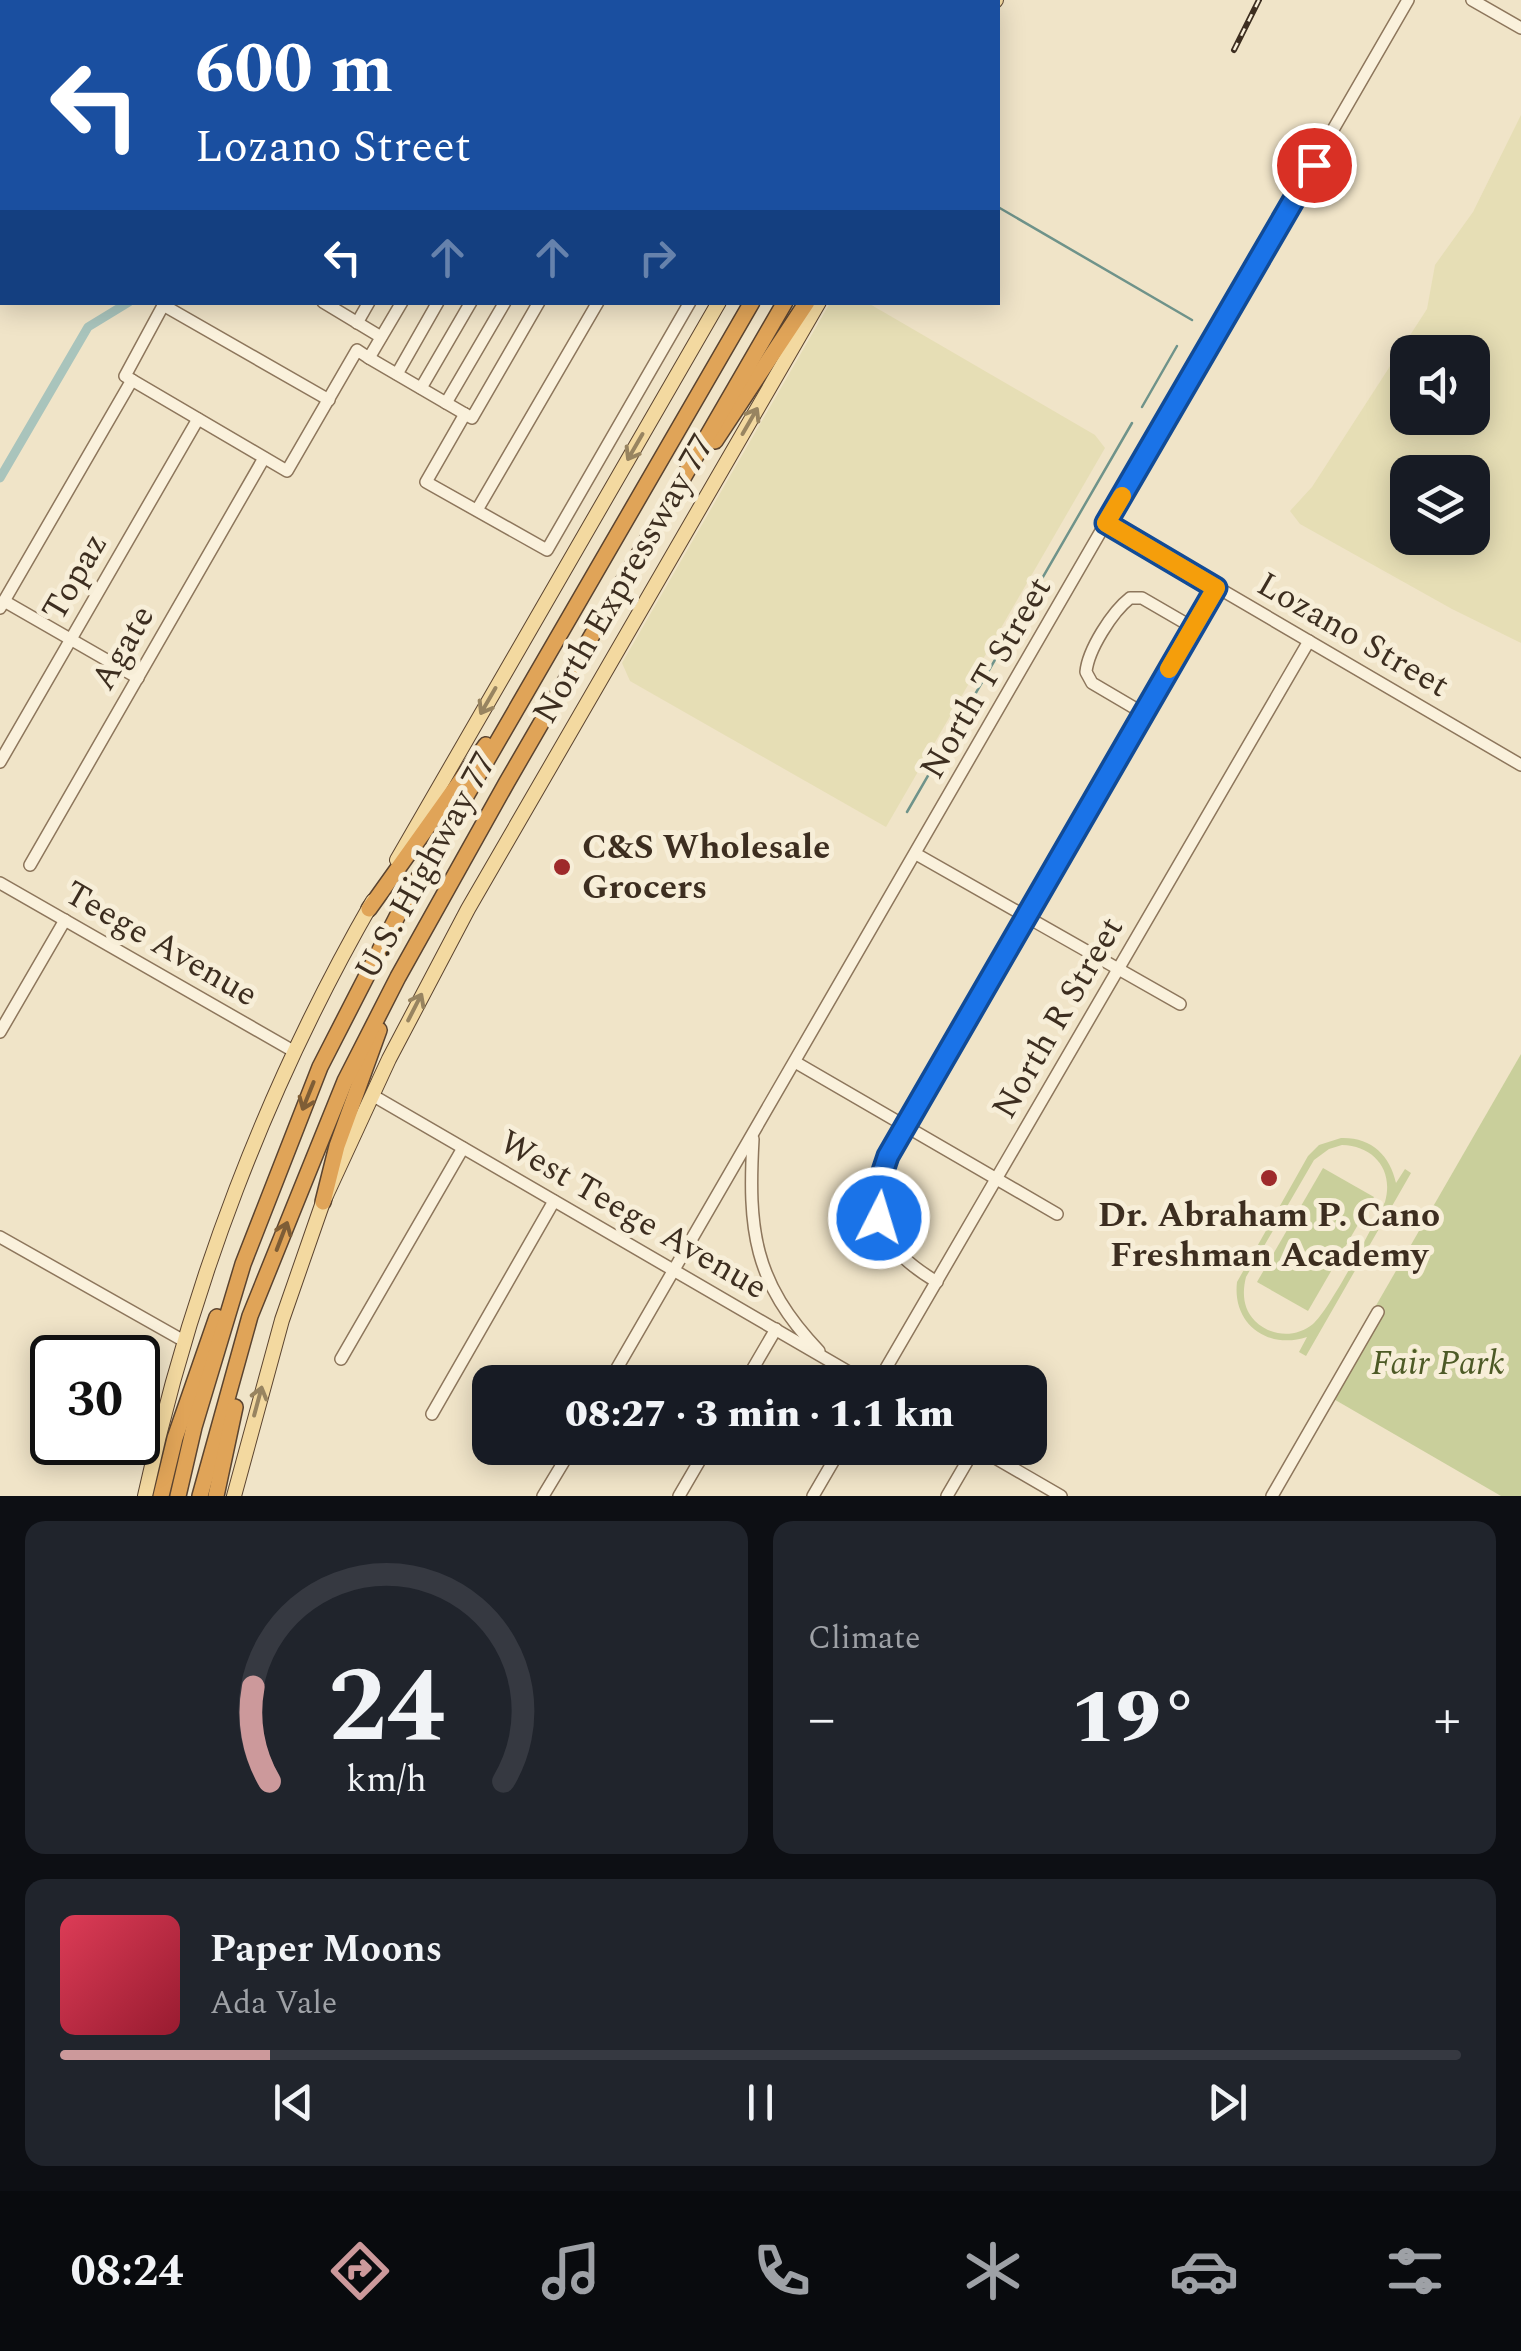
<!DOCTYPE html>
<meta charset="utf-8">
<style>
:root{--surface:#171b24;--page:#20242c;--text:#f1f3f6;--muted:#9ea1a6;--line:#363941;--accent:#cc999b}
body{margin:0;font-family:Spectral,serif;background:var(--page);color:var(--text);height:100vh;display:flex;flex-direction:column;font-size:38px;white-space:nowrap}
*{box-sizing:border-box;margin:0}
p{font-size:32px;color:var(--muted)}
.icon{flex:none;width:55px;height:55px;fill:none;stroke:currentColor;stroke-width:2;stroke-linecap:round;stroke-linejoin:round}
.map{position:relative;height:1496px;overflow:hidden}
.side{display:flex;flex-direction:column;gap:25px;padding:25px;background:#0d0f14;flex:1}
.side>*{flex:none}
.hud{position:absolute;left:0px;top:0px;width:1000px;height:305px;box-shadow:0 5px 25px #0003;background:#1a4fa0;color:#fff;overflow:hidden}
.tools{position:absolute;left:1390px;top:335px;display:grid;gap:20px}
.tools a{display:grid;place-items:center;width:100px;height:100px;border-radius:20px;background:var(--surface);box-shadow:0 5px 25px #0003;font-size:50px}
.speed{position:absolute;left:30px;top:1335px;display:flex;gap:20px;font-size:50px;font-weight:700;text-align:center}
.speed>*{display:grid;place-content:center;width:130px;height:130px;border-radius:50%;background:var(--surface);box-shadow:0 5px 25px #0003;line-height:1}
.speed .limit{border:5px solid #111;border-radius:15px;background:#fff;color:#111}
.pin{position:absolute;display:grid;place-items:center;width:85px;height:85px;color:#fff;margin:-42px;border:5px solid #fff;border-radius:50%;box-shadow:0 2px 10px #0007}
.me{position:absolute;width:110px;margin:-55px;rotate:5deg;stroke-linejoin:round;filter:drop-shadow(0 0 8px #0008)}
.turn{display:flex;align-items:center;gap:35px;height:210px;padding:0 30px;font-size:45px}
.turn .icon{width:130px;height:130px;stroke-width:2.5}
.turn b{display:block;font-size:70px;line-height:85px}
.lanes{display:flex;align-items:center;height:95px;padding:0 30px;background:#0003;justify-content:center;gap:50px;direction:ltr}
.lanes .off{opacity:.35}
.big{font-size:75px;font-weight:800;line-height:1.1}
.side .tile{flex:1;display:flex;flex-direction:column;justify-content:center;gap:15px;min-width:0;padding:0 35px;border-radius:20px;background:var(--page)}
.side .dial{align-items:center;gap:0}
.dial svg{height:260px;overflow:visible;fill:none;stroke:var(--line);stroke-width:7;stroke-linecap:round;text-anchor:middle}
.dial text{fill:var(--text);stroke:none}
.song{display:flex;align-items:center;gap:30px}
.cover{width:120px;height:120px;border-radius:15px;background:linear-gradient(135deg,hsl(350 70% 55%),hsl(350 70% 35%))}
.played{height:10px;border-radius:5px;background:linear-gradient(90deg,var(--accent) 15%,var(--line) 15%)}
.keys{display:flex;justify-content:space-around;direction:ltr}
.heat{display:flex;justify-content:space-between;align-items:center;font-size:55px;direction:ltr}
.side .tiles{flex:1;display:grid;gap:25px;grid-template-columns:1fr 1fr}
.tile:last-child{grid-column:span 2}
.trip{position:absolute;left:472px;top:1365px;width:575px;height:100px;border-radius:20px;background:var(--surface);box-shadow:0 5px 25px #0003;font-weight:800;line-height:100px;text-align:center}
.dock{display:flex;height:160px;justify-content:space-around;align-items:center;background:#090b0e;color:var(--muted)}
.dock .icon{width:70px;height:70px}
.dock .on{color:var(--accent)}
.dock b{font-size:45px;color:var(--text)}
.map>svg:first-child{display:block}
.farmland{fill:#e6deb5;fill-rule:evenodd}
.green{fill:#c9cf9b;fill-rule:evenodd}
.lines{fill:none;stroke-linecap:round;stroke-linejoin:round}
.stream{stroke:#6f938a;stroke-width:2.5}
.canal{stroke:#a9c4bc;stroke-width:9}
.minor-casing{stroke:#8d765c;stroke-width:14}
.major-casing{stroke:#5b4430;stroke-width:16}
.highway-casing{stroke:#5b4430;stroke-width:18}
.minor{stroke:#faf1dc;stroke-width:11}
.major{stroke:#f3d9a0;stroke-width:14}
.highway{stroke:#e0a458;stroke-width:15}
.rail-casing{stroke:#3d2e20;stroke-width:6}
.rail{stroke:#f7eed8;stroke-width:2.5;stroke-dasharray:8;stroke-linecap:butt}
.oneway{stroke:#988460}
.oneway2{stroke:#7e5d36}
.route-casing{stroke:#114b97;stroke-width:25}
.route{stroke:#1a73e8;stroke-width:18}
.slow{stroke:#f59e0b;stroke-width:18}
.poi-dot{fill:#9e2a2b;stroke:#f7eed8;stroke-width:4}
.labels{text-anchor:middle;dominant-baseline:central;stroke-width:10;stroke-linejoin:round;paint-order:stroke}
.street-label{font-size:35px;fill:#3d2e20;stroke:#f7eed8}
.poi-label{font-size:35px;font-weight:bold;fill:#3d2e20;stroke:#f7eed8;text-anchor:start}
.park-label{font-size:35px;font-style:italic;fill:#4d5a26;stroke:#f7eed8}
</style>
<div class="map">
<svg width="1521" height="1496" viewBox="0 0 1521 1496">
<rect width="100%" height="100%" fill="#f0e4c8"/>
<!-- farmland -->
<g class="farmland">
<path d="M 1521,115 L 1521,643 L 1452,609 L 1300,524 L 1290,511 L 1312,487 L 1427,309 L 1435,265 L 1473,212 ZM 1408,352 L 1472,352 L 1472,418 L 1408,418 ZM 1408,472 L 1472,472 L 1472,538 L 1408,538 Z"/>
<polygon points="830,303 868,303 1095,435 1105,448 886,827 630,681 622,663"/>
</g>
<!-- green -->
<g class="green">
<polygon points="1521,1054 1521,1496 1501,1496 1325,1394"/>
<path d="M 1341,1138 C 1371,1137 1390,1155 1396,1183 L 1405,1169 L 1411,1173 L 1306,1356 L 1299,1352 L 1307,1337 C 1268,1350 1232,1324 1237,1282 L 1308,1156 L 1319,1145 ZM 1342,1145 C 1374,1146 1394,1170 1385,1202 C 1373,1226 1330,1309 1313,1324 C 1296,1338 1271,1337 1255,1321 C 1243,1309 1242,1293 1246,1277 L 1314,1160 L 1329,1149 Z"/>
<polygon points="1323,1168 1374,1197 1308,1311 1257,1282"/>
</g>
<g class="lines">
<!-- stream -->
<g class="stream">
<polyline points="998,207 1192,320"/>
<polyline points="1142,407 1177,346"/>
<polyline points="907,812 1132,423"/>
</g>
<!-- canal -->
<g class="canal">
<polyline points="377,0 381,2"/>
<polyline points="303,2 305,0"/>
<polyline points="853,2 855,0"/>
<polyline points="0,478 88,327 129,302"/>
</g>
<!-- minor casing -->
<g class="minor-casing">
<g id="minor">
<polyline points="71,0 75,2"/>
<polyline points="746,0 750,2"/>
<polyline points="1472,0 1521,28"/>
<polyline points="232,2 234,0"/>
<polyline points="723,2 724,0"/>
<polyline points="165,302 125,376 287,471 357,350 369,358 402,302"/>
<polyline points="323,302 381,337"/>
<polyline points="163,305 329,400"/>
<polyline points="357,323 369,302"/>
<polyline points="369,358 465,414"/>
<polyline points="397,374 438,302"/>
<polyline points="421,388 471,302"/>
<polyline points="446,403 505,302"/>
<polyline points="465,414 426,482 547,550 690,302"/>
<polyline points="465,414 472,418 539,302"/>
<polyline points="477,510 598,302"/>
<polyline points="1107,523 1521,765"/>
<polyline points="4,601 138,678"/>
<polyline points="0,608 132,380"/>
<path d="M 1143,713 L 1092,683 L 1086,672 C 1088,650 1112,612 1130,598 L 1142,598 L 1192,627"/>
<polyline points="0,762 198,419"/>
<polyline points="916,854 1180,1004"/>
<polyline points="30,865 264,458"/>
<polyline points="0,883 295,1052"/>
<polyline points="0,1032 65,920"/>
<polyline points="795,1062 1057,1214"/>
<polyline points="372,1095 866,1382"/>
<path d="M 753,1139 C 748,1229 753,1282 819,1351"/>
<polyline points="0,1237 184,1341"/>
<path d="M 937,1282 C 881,1249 866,1216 888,1156 L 1217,587"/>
<polyline points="341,1359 463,1148"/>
<polyline points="609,1382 1408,0"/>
<polyline points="745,1382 776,1329"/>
<polyline points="878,1382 1309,641"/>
<polyline points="432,1414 554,1201"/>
<polyline points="978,1448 1061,1496"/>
<polyline points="543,1496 572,1448"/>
<polyline points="679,1496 707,1448"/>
<polyline points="813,1496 841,1448"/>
<polyline points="947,1496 975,1448"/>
<polyline points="1272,1496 1378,1312"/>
</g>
</g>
<!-- major casing -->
<g class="major-casing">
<g id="major">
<polyline points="891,2 893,0"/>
<polyline points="994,2 996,0"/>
<polyline points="397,860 719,302"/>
<path d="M 145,1496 C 190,1288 267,1085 373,901"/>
<polyline points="234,1496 282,1320 323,1202 389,1059 468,909 819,302"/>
</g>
</g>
<!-- highway casing -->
<g class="highway-casing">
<g id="highway">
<polyline points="926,2 928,0"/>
<polyline points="958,2 959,0"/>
<polyline points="715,441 807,302"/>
<polyline points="369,909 486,745"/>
<polyline points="323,1202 337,1146 379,1030"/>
<polyline points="161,1496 175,1438 217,1317"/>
<polyline points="178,1496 194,1427 243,1264 320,1067 403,905 752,302"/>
<polyline points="200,1496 250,1316 345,1081 398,977 507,782 785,302"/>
<polyline points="216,1496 235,1407"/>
</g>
</g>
<!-- minor -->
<use href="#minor" class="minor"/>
<!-- major -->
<use href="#major" class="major"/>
<!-- highway -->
<use href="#highway" class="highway"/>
<!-- rail casing -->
<g class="rail-casing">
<polyline id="rail" points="1234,50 1259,0"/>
</g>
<!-- rail -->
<use href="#rail" class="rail"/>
</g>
<!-- one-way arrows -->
<defs><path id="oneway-shaft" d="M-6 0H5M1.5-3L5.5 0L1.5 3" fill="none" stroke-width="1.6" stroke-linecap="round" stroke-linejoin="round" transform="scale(2.5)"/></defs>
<g class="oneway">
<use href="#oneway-shaft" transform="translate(750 421) rotate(-60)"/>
<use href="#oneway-shaft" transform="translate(635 447) rotate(120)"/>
<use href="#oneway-shaft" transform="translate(488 701) rotate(120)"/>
<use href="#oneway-shaft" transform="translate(415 1007) rotate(-63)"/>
<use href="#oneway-shaft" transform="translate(258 1401) rotate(-75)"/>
</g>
<g class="oneway2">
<use href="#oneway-shaft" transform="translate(308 1096) rotate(112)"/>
<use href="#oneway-shaft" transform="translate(282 1236) rotate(-69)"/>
</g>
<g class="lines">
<!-- route casing -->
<g class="route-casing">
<polyline id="route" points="879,1218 878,1186 888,1156 1216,588 1106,523 1314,165"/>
</g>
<!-- route -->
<use href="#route" class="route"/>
<!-- slow -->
<polyline class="slow" points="1122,496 1106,523 1216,588 1169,669"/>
</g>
<!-- markers -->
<g class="poi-dot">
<circle cx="562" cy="867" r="10"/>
<circle cx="1269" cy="1178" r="10"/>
</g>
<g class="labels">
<!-- street labels -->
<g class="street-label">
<text transform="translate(75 577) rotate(-60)">Topaz</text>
<text transform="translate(624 579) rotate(-60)">North Expressway 77</text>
<text transform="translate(1353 635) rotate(30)">Lozano Street</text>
<text transform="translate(123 648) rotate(-60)">Agate</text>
<text transform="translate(986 678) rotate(-60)">North T Street</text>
<text transform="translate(426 866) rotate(-61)">U.S. Highway 77</text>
<text transform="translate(161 944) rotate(30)">Teege Avenue</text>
<text transform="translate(1058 1018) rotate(-60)">North R Street</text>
<text transform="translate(633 1215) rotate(30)">West Teege Avenue</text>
</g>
<!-- poi labels -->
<g class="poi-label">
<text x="582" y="847">C&amp;S Wholesale<tspan x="582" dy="40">Grocers</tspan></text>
<text x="1269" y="1215" text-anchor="middle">Dr. Abraham P. Cano<tspan x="1269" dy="40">Freshman Academy</tspan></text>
</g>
<!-- park labels -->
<g class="park-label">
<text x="1438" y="1363">Fair Park</text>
</g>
</g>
</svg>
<div class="tools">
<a><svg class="icon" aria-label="sound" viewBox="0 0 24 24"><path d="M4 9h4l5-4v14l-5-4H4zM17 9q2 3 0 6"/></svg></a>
<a><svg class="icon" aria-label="layers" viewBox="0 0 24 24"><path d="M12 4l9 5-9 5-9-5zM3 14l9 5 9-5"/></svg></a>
</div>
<div class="speed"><div class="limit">30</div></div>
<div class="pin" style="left:1314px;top:165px;background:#d93025"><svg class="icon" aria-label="arrive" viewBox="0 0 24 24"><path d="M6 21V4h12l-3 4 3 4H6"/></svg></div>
<svg class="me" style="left:879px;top:1218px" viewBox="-20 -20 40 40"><circle r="17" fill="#1a73e8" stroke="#fff" stroke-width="3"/><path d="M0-11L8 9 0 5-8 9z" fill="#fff"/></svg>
<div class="trip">08:27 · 3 min · 1.1 km</div>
<div class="hud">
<div class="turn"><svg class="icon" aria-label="left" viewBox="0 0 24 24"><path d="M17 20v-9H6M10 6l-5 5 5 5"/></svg><div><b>600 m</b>Lozano Street</div></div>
<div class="lanes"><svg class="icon" aria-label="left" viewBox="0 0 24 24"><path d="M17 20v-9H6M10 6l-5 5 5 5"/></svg><svg class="icon off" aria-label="ahead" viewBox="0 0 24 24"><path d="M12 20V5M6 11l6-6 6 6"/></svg><svg class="icon off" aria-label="ahead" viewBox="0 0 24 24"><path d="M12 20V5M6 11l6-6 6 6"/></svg><svg class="icon off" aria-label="right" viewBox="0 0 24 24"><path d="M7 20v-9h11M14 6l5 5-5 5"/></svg></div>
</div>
</div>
<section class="side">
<div class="tiles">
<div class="tile dial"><svg viewBox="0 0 100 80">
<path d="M14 69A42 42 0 1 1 86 69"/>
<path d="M14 69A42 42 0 0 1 9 40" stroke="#cc999b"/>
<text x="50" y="56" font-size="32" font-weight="700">24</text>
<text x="50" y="72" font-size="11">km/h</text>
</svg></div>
<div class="tile"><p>Climate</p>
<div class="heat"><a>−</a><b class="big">19°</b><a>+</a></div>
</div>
<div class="tile">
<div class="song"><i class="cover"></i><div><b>Paper Moons</b><p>Ada Vale</p></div></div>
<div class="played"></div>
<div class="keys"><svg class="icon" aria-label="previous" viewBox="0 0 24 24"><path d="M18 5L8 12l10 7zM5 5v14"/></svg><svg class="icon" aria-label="pause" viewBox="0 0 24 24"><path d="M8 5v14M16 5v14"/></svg><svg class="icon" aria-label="next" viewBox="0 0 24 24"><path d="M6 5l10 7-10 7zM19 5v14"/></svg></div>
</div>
</div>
</section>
<nav class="dock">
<b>08:24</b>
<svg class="icon on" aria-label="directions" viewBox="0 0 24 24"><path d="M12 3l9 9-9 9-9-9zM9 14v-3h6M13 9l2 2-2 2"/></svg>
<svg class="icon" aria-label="music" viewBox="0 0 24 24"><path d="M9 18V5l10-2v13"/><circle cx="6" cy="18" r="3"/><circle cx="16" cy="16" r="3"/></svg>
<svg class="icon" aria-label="phone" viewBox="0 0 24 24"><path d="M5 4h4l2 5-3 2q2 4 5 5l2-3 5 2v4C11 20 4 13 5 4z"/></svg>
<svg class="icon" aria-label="climate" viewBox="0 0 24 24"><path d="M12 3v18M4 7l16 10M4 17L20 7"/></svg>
<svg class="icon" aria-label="car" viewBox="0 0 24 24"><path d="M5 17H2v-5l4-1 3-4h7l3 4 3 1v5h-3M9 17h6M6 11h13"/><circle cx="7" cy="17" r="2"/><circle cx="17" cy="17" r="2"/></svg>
<svg class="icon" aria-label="filters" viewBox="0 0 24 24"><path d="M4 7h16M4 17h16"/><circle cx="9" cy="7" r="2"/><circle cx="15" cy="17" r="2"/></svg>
</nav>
